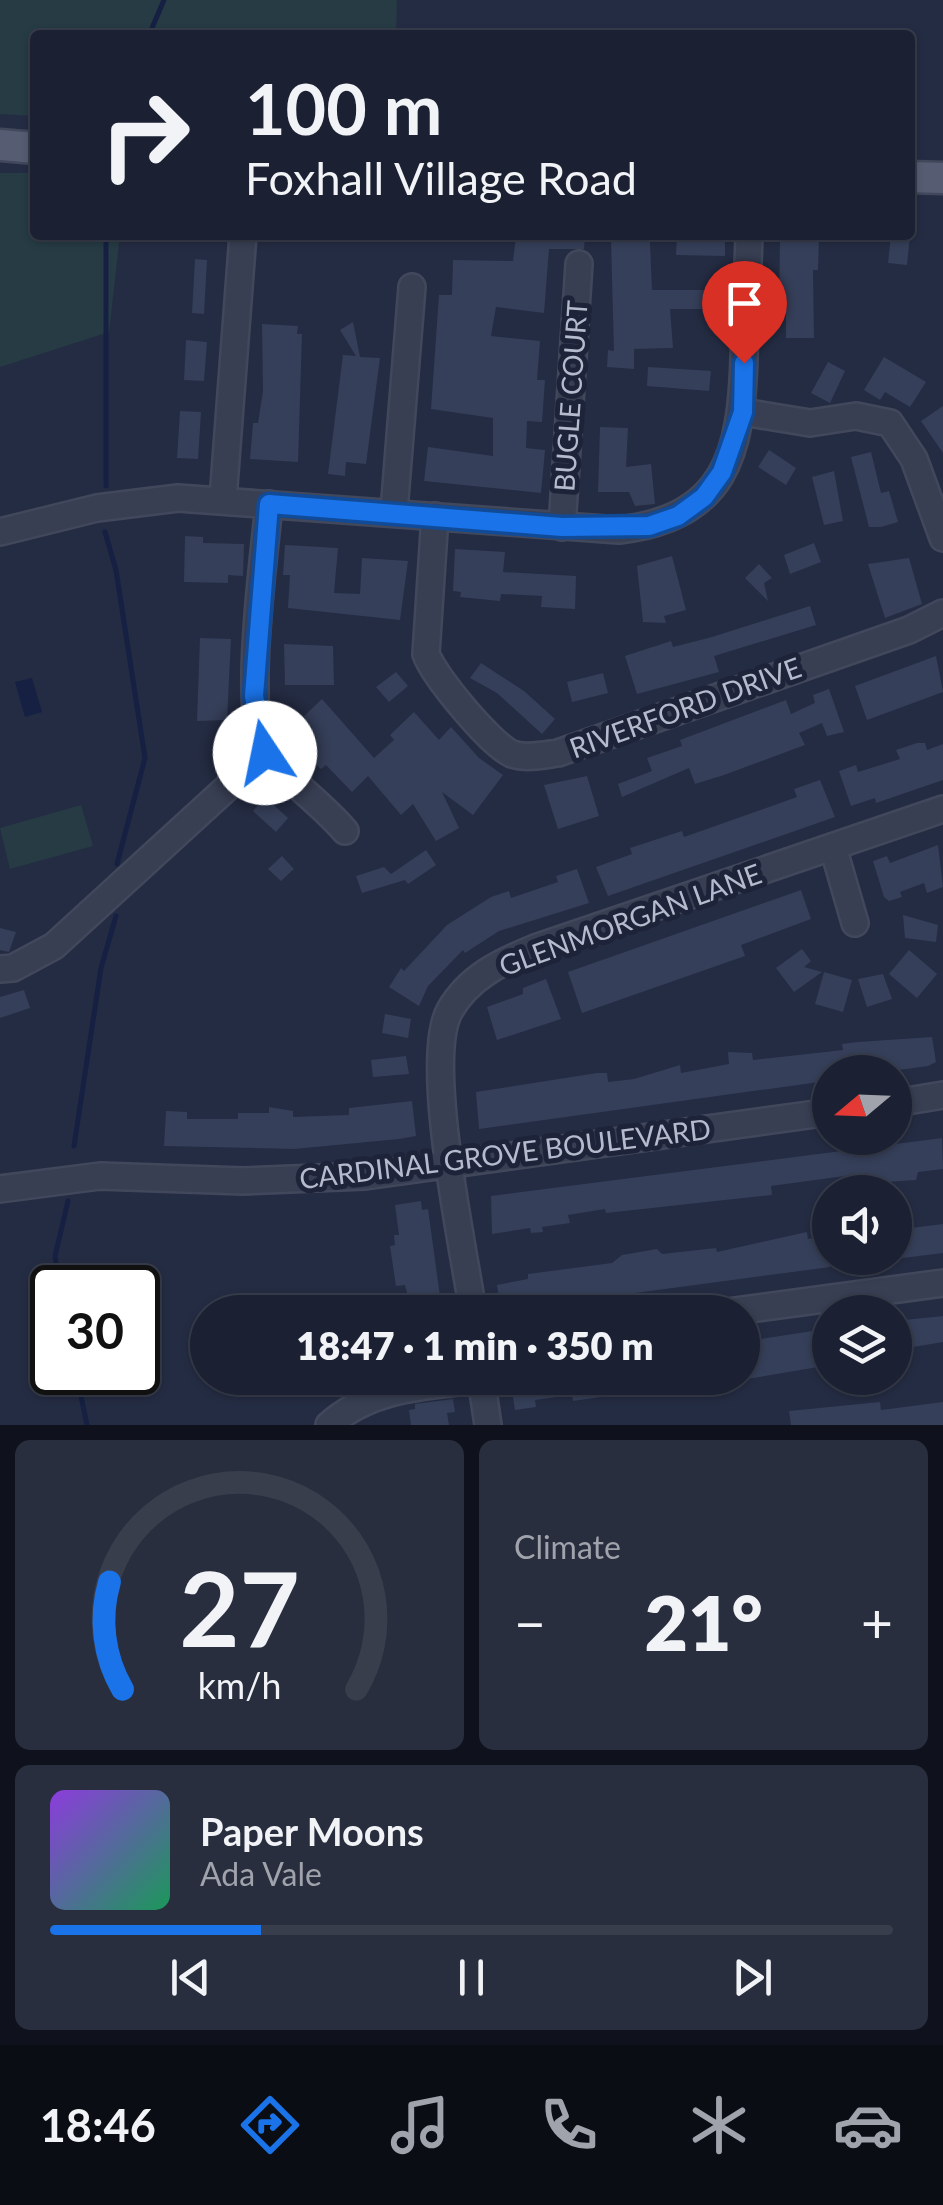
<!DOCTYPE html>
<meta charset="utf-8">
<style>
:root{--surface:#1b2132;--page:#282e3e;--text:#f1f3f6;--muted:#a0a3ac;--line:#393e4d;--accent:#1a73e8}
body{margin:0;font-family:Lato,sans-serif;background:var(--page);color:var(--text);height:100vh;display:flex;flex-direction:column;font-size:38px;white-space:nowrap}
*{box-sizing:border-box;margin:0}
p{font-size:32px;color:var(--muted)}
.icon{flex:none;width:55px;height:55px;fill:none;stroke:currentColor;stroke-width:2;stroke-linecap:round;stroke-linejoin:round}
.map{position:relative;height:1425px;overflow:hidden}
.sheet{display:flex;flex-direction:column;gap:15px;padding:15px;background:#0f121c;flex:1}
.sheet>*{flex:none}
.hud{position:absolute;left:30px;top:30px;width:885px;height:210px;border-radius:10px;box-shadow:0 2px 8px #0004,0 0 0 2px var(--line);background:#1b2132;color:var(--text);overflow:hidden}
.needle{width:65px;rotate:251deg}
.tools{position:absolute;left:812px;top:1055px;display:grid;gap:20px}
.tools a{display:grid;place-items:center;width:100px;height:100px;border-radius:50%;background:var(--surface);box-shadow:0 2px 8px #0004,0 0 0 2px var(--line);font-size:50px}
.speed{position:absolute;left:30px;top:1265px;display:flex;gap:20px;font-size:50px;font-weight:700;text-align:center}
.speed>*{display:grid;place-content:center;width:130px;height:130px;border-radius:50%;background:var(--surface);box-shadow:0 2px 8px #0004,0 0 0 2px var(--line);line-height:1}
.speed .limit{border:5px solid #111;border-radius:15px;background:#fff;color:#111}
.pin{position:absolute;display:grid;place-items:center;width:85px;height:85px;color:#fff;margin:-102px -42px;border-radius:50% 50% 50% 0;rotate:-45deg;box-shadow:0 0 10px #0007}
.pin .icon{rotate:45deg}
.me{position:absolute;width:110px;margin:-55px;rotate:349deg;stroke-linejoin:round;filter:drop-shadow(0 0 8px #0008)}
.turn{display:flex;align-items:center;gap:35px;height:210px;padding:0 50px;font-size:45px}
.turn .icon{width:130px;height:130px;stroke-width:2.5}
.turn b{display:block;font-size:70px;line-height:85px}
.big{font-size:75px;font-weight:800;line-height:1.1}
.sheet .card{flex:1;display:flex;flex-direction:column;justify-content:center;gap:15px;min-width:0;padding:0 35px;border-radius:15px;background:var(--page)}
.sheet .dial{align-items:center;gap:0}
.dial svg{height:260px;overflow:visible;fill:none;stroke:var(--line);stroke-width:7;stroke-linecap:round;text-anchor:middle}
.dial text{fill:var(--text);stroke:none}
.song{display:flex;align-items:center;gap:30px}
.cover{width:120px;height:120px;border-radius:15px;background:linear-gradient(135deg,hsl(270 70% 55%),hsl(150 70% 35%))}
.played{height:10px;border-radius:5px;background:linear-gradient(90deg,var(--accent) 25%,var(--line) 25%)}
.keys{display:flex;justify-content:space-around;direction:ltr}
.heat{display:flex;justify-content:space-between;align-items:center;font-size:55px;direction:ltr}
.sheet .tiles{flex:1;display:grid;gap:15px;grid-template-columns:1fr 1fr}
.card:last-child{grid-column:span 2}
.trip{position:absolute;left:190px;top:1295px;width:570px;height:100px;border-radius:50px;background:var(--surface);box-shadow:0 2px 8px #0004,0 0 0 2px var(--line);font-weight:800;line-height:100px;text-align:center}
.menu{display:flex;height:160px;justify-content:space-around;align-items:center;background:#0b0d14;color:var(--muted)}
.menu .icon{width:70px;height:70px}
.menu .current{color:var(--accent)}
.menu b{font-size:45px;color:var(--text)}
.map>svg:first-child{display:block}
.green{fill:#263b44}
.water{fill:#152042}
.lines{fill:none;stroke-linecap:round;stroke-linejoin:round}
.stream{stroke:#152042;stroke-width:5}
.building{fill:#353f59}
.minor-casing{stroke:#42485c;stroke-width:30}
.major-casing{stroke:#42485c;stroke-width:35}
.minor{stroke:#383f53;stroke-width:25}
.major{stroke:#565d73;stroke-width:30}
.route-casing{stroke:#114b97;stroke-width:25}
.route{stroke:#1a73e8;stroke-width:18}
.labels{text-anchor:middle;dominant-baseline:central;stroke-width:10;stroke-linejoin:round;paint-order:stroke}
.street-label{font-size:28px;fill:#b5bacd;stroke:#1d2338}
</style>
<div class="map">
<svg width="943" height="1425" viewBox="0 0 943 1425">
<rect width="100%" height="100%" fill="#242c43"/>
<!-- green -->
<g class="green">
<polygon points="0,0 397,0 396,35 35,35 35,116 0,114"/>
<polygon points="0,173 35,173 35,235 120,235 109,332 0,367"/>
<polygon points="81,805 93,846 10,869 0,828"/>
</g>
<!-- water -->
<polygon class="water" points="32,678 42,712 25,717 15,682"/>
<g class="lines">
<!-- stream -->
<g class="stream">
<polyline points="149,35 164,0"/>
<polyline points="106,235 106,486"/>
<polyline points="105,532 116,570 145,758 117,864"/>
<polyline points="74,1146 101,968 116,916"/>
<polyline points="60,1288 55,1256 68,1201"/>
<polyline points="76,1372 87,1425"/>
</g>
</g>
<!-- building -->
<g class="building">
<polygon points="677,235 725,239 725,256 676,255"/>
<polygon points="891,235 910,235 907,265 888,263"/>
<polygon points="516,236 585,236 584,249 549,249 544,313 496,307 491,336 540,341 537,380 545,380 542,422 527,421 526,448 545,450 541,493 424,481 428,447 493,456 493,418 431,409 439,295 452,295 453,260 513,261"/>
<polygon points="780,237 819,237 818,270 813,270 814,338 786,338 786,313 779,314"/>
<polygon points="611,241 650,242 652,290 705,290 704,309 670,309 673,348 634,349 634,369 607,367 608,350 614,351"/>
<polygon points="195,259 207,260 204,314 192,313"/>
<polygon points="353,322 360,357 380,358 366,464 346,462 345,476 328,474 343,355 356,356 340,330"/>
<polygon points="262,324 298,326 297,334 302,334 298,462 250,459 253,423 258,423 263,391"/>
<polygon points="186,340 207,342 204,381 184,380"/>
<polygon points="884,357 926,382 910,407 885,392 880,400 864,390"/>
<polygon points="828,362 845,371 830,403 811,393"/>
<polygon points="648,367 711,371 709,391 647,386"/>
<polygon points="943,406 943,453 921,421"/>
<polygon points="180,411 201,412 198,459 177,458"/>
<polygon points="600,427 628,428 626,467 651,464 655,504 635,506 629,492 598,492"/>
<polygon points="769,450 796,468 786,485 758,467"/>
<polygon points="871,452 881,493 889,491 898,522 881,527 869,527 851,457"/>
<polygon points="834,471 843,521 824,525 812,477"/>
<polygon points="185,536 203,537 203,543 244,544 243,576 228,575 228,583 184,582"/>
<polygon points="814,543 821,562 790,574 784,555"/>
<polygon points="285,545 338,548 334,593 360,594 362,558 408,561 400,620 288,608 290,575 283,575"/>
<polygon points="455,549 505,552 503,572 576,576 575,609 541,607 542,596 501,594 500,601 460,597 461,592 453,591"/>
<polygon points="672,556 686,610 664,616 666,623 643,622 637,566"/>
<polygon points="909,558 922,604 885,618 868,564"/>
<polygon points="759,564 772,578 764,583 768,601 745,578"/>
<polygon points="810,606 816,625 714,656 719,672 637,694 625,656 671,641 673,647 712,637"/>
<polygon points="200,638 231,639 227,720 197,721"/>
<polygon points="284,644 333,646 334,685 285,685"/>
<polygon points="936,656 943,692 867,720 855,686"/>
<polygon points="481,663 524,691 555,719 542,734 497,693 470,678"/>
<polygon points="396,672 408,686 389,702 376,687"/>
<polygon points="603,673 608,693 572,702 567,682"/>
<polygon points="829,689 844,732 827,736 822,723 799,733 805,745 724,775 695,784 689,768 622,797 618,784 652,771 647,758 682,746 680,740 786,700 791,714 815,703 813,695"/>
<polygon points="322,699 374,758 394,740 390,735 414,712 439,740 451,727 479,758 503,775 473,815 442,792 459,828 436,841 413,804 401,815 368,776 352,792 326,765 321,769 284,735"/>
<polygon points="917,743 925,743 927,750 943,744 943,780 876,803 875,798 851,806 839,771 856,765 858,772 900,759 896,750"/>
<polygon points="587,776 599,816 558,829 544,785"/>
<polygon points="820,780 835,817 608,896 596,867 632,854 630,848 682,831 684,837 797,797 794,789"/>
<polygon points="265,797 288,818 276,832 253,811"/>
<polygon points="938,845 943,887 927,893 924,883 900,892 902,897 889,901 884,897 873,861 887,856 890,863"/>
<polygon points="426,850 436,865 408,884 405,880 362,893 356,876 384,867 391,874"/>
<polygon points="282,856 294,869 281,881 268,869"/>
<polygon points="577,869 589,903 499,931 465,953 463,950 428,986 419,1006 389,987 401,968 404,971 447,925 491,897 509,891 511,898 558,882 556,876"/>
<polygon points="801,890 811,919 741,945 745,956 582,1013 568,972"/>
<polygon points="903,915 938,925 936,942 905,938"/>
<polygon points="0,928 16,932 9,952 0,950"/>
<polygon points="802,949 811,961 804,967 822,972 794,992 776,968"/>
<polygon points="909,950 937,974 917,998 889,974"/>
<polygon points="824,972 852,980 843,1012 815,1004"/>
<polygon points="883,974 892,999 867,1007 858,979"/>
<polygon points="546,979 561,1019 497,1040 487,1007 523,994 523,988"/>
<polygon points="24,990 30,1008 0,1018 0,997"/>
<polygon points="385,1014 411,1019 408,1038 382,1033"/>
<polygon points="932,1037 936,1062 928,1066 884,1072 825,1072 826,1079 819,1082 479,1129 476,1092 597,1073 607,1073 608,1082 634,1079 680,1065 681,1073 729,1064 728,1052 752,1053 753,1060 843,1050 842,1044 858,1042"/>
<polygon points="406,1056 409,1074 373,1077 371,1060"/>
<polygon points="412,1101 416,1136 399,1139 294,1149 164,1146 166,1111 187,1112 187,1119 238,1119 238,1113 269,1113 269,1107 293,1111 293,1117 349,1115 349,1108"/>
<polygon points="942,1138 943,1169 918,1172 916,1180 869,1183 867,1173 771,1186 772,1195 606,1213 605,1209 568,1215 570,1223 542,1227 543,1232 531,1233 530,1228 492,1234 491,1196"/>
<polygon points="421,1201 422,1210 428,1209 442,1311 412,1312 405,1285 396,1286 390,1246 395,1245 394,1235 399,1235 395,1205"/>
<polygon points="943,1224 943,1253 895,1259 895,1230"/>
<polygon points="807,1232 808,1239 830,1235 830,1267 501,1311 497,1285 528,1279 528,1274 612,1263 622,1255 657,1249 662,1254 716,1248 717,1252"/>
<polygon points="943,1316 943,1342 895,1350 895,1321"/>
<polygon points="819,1330 830,1330 830,1365 747,1379 742,1345 748,1341"/>
<polygon points="516,1378 648,1378 650,1390 573,1401 572,1395 535,1400 536,1407 515,1410 511,1385 517,1384"/>
<polygon points="453,1399 455,1412 447,1413 449,1425 411,1425 409,1410 415,1409 415,1404"/>
<polygon points="880,1402 881,1410 943,1402 943,1425 791,1425 789,1411"/>
</g>
<g class="lines">
<!-- minor casing -->
<g class="minor-casing">
<g id="minor">
<polyline points="743,412 810,423 856,416 890,423 914,459 943,538"/>
<polyline points="223,499 243,235"/>
<path d="M 269,504 C 265,552 240,723 268,756 C 291,783 322,804 345,831"/>
<polyline points="394,511 412,287"/>
<path d="M 435,516 L 426,654 C 434,676 490,744 512,754 C 526,759 544,755 558,753 L 909,630 L 943,613"/>
<polyline points="562,527 579,264"/>
<path d="M 0,532 L 97,508 L 178,498 L 619,530 C 726,518 741,453 744,359 C 745,318 748,276 749,235"/>
<polyline points="833,847 855,923"/>
<polyline points="0,969 13,968 54,946 265,753"/>
<polyline points="895,1103 943,1095"/>
<polyline points="0,1189 100,1176 243,1181 365,1176 830,1112"/>
<path d="M 473,1312 C 464,1250 422,1059 450,1010 C 469,977 501,962 535,948 L 943,809"/>
<polyline points="727,1312 943,1283"/>
<polyline points="481,1378 488,1425"/>
<path d="M 329,1425 C 373,1386 426,1387 482,1379"/>
</g>
</g>
<!-- major casing -->
<g class="major-casing">
<g id="major">
<polyline points="0,145 35,148"/>
<polyline points="910,177 943,178"/>
</g>
</g>
<!-- minor -->
<use href="#minor" class="minor"/>
<!-- major -->
<use href="#major" class="major"/>
</g>
<g class="lines">
<!-- route casing -->
<g class="route-casing">
<polyline id="route" points="265,753 254,696 269,504 562,527 649,526 678,516 704,497 722,472 743,412 744,363"/>
</g>
<!-- route -->
<use href="#route" class="route"/>
</g>
<g class="labels">
<!-- street labels -->
<g class="street-label">
<text transform="translate(570 396) rotate(-86)">BUGLE COURT</text>
<text transform="translate(685 707) rotate(-20)">RIVERFORD DRIVE</text>
<text transform="translate(630 919) rotate(-20)">GLENMORGAN LANE</text>
<text transform="translate(505 1153) rotate(-7)">CARDINAL GROVE BOULEVARD</text>
</g>
</g>
</svg>
<div class="tools">
<a><svg class="needle" viewBox="-14 -14 28 28"><path d="M0-13l5 13h-10z" fill="#e53935"/><path d="M0 13l5-13h-10z" fill="#a0a3ac"/></svg></a>
<a><svg class="icon" aria-label="sound" viewBox="0 0 24 24"><path d="M4 9h4l5-4v14l-5-4H4zM17 9q2 3 0 6"/></svg></a>
<a><svg class="icon" aria-label="layers" viewBox="0 0 24 24"><path d="M12 4l9 5-9 5-9-5zM3 14l9 5 9-5"/></svg></a>
</div>
<div class="speed"><div class="limit">30</div></div>
<div class="pin" style="left:744px;top:363px;background:#d93025"><svg class="icon" aria-label="arrive" viewBox="0 0 24 24"><path d="M6 21V4h12l-3 4 3 4H6"/></svg></div>
<svg class="me" style="left:265px;top:753px" viewBox="-20 -20 40 40"><circle r="19" fill="#fff"/><path d="M0-13L10 11 0 6-10 11z" fill="#1a73e8"/></svg>
<div class="trip">18:47 · 1 min · 350 m</div>
<div class="hud">
<div class="turn"><svg class="icon" aria-label="right" viewBox="0 0 24 24"><path d="M7 20v-9h11M14 6l5 5-5 5"/></svg><div><b>100 m</b>Foxhall Village Road</div></div>
</div>
</div>
<section class="sheet">
<div class="tiles">
<div class="card dial"><svg viewBox="0 0 100 80">
<path d="M14 69A42 42 0 1 1 86 69"/>
<path d="M14 69A42 42 0 0 1 10 36" stroke="#1a73e8"/>
<text x="50" y="56" font-size="32" font-weight="700">27</text>
<text x="50" y="72" font-size="11">km/h</text>
</svg></div>
<div class="card"><p>Climate</p>
<div class="heat"><a>−</a><b class="big">21°</b><a>+</a></div>
</div>
<div class="card">
<div class="song"><i class="cover"></i><div><b>Paper Moons</b><p>Ada Vale</p></div></div>
<div class="played"></div>
<div class="keys"><svg class="icon" aria-label="previous" viewBox="0 0 24 24"><path d="M18 5L8 12l10 7zM5 5v14"/></svg><svg class="icon" aria-label="pause" viewBox="0 0 24 24"><path d="M8 5v14M16 5v14"/></svg><svg class="icon" aria-label="next" viewBox="0 0 24 24"><path d="M6 5l10 7-10 7zM19 5v14"/></svg></div>
</div>
</div>
</section>
<nav class="menu">
<b>18:46</b>
<svg class="icon current" aria-label="directions" viewBox="0 0 24 24"><path d="M12 3l9 9-9 9-9-9zM9 14v-3h6M13 9l2 2-2 2"/></svg>
<svg class="icon" aria-label="music" viewBox="0 0 24 24"><path d="M9 18V5l10-2v13"/><circle cx="6" cy="18" r="3"/><circle cx="16" cy="16" r="3"/></svg>
<svg class="icon" aria-label="phone" viewBox="0 0 24 24"><path d="M5 4h4l2 5-3 2q2 4 5 5l2-3 5 2v4C11 20 4 13 5 4z"/></svg>
<svg class="icon" aria-label="climate" viewBox="0 0 24 24"><path d="M12 3v18M4 7l16 10M4 17L20 7"/></svg>
<svg class="icon" aria-label="car" viewBox="0 0 24 24"><path d="M5 17H2v-5l4-1 3-4h7l3 4 3 1v5h-3M9 17h6M6 11h13"/><circle cx="7" cy="17" r="2"/><circle cx="17" cy="17" r="2"/></svg>
</nav>
